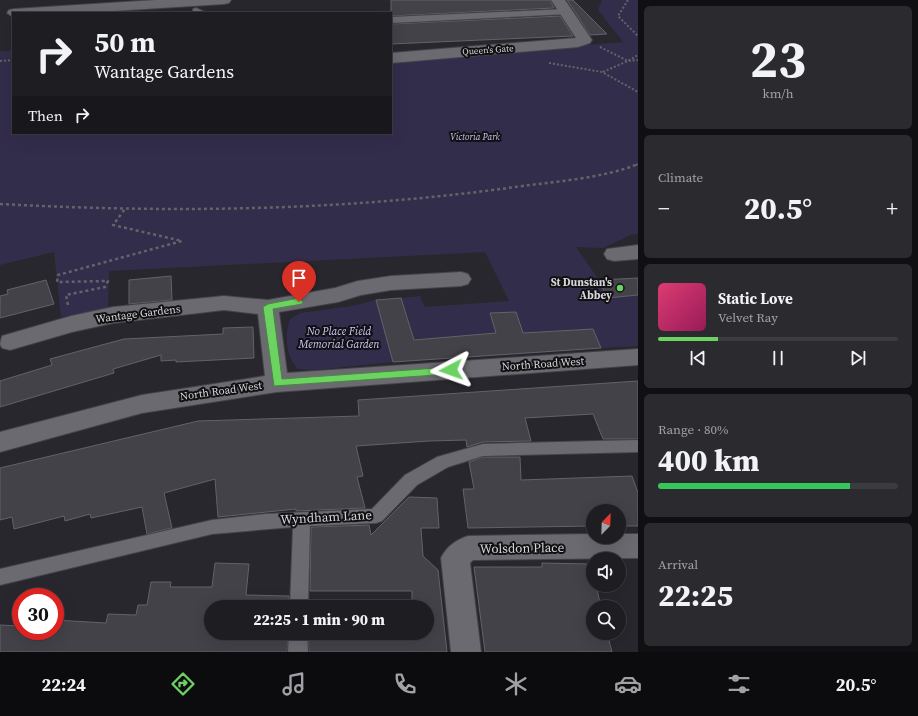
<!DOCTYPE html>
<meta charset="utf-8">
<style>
:root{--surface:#1e1d22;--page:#2b2a2f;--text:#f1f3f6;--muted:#a1a2a5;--line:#3c3b40;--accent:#6cd362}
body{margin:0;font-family:"Source Serif 4",serif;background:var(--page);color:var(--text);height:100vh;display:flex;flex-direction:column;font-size:15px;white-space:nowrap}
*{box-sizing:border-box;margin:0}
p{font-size:13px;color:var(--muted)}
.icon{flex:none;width:22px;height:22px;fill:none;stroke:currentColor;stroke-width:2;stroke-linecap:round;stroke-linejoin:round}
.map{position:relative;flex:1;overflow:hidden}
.panel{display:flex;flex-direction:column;gap:6px;padding:6px;background:#101013;width:280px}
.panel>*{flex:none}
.banner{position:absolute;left:12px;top:12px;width:380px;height:122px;border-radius:0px;box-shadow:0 4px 16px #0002,0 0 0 1px var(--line);background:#1e1d22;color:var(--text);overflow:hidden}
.needle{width:26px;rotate:23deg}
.fabs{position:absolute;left:586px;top:504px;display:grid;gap:8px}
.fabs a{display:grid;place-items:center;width:40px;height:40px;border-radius:50%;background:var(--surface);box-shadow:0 4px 16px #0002,0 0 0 1px var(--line);font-size:20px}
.speed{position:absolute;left:12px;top:588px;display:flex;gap:8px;font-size:20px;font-weight:700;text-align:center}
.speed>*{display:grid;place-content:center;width:52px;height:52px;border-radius:50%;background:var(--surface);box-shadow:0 4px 16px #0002,0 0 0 1px var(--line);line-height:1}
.speed .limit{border:6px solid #d22;background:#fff;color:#111}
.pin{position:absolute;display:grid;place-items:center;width:34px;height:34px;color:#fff;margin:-41px -17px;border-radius:50% 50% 50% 0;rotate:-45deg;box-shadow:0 0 4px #0007}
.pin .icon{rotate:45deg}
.me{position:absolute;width:44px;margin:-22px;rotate:266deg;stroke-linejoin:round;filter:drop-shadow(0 0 3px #0008)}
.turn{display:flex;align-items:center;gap:14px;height:84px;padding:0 16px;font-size:18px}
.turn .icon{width:52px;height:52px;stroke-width:2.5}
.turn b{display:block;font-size:28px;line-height:34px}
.then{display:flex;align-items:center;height:38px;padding:0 16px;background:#0003;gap:8px;font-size:15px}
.big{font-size:30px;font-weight:800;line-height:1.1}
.panel .card{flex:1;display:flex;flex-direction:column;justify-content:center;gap:6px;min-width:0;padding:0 14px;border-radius:6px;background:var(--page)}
.panel .dial{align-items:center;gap:0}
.dial b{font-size:52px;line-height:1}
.song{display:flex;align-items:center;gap:12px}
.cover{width:48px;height:48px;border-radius:6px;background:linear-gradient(135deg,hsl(340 70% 55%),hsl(330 70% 35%))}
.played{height:4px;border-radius:2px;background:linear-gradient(90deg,var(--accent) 25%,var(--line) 25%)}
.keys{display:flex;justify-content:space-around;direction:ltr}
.heat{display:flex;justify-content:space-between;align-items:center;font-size:22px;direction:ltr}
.charge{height:6px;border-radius:3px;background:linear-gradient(90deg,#34c759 80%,var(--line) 0)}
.trip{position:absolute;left:204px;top:600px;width:230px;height:40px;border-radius:20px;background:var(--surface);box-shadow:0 4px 16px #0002,0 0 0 1px var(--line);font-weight:800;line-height:40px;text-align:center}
.tab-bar{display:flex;height:64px;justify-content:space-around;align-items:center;background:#0c0c0e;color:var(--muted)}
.tab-bar .icon{width:28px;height:28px}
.tab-bar .current{color:var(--accent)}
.tab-bar b{font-size:18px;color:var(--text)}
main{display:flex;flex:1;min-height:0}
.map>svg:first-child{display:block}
.green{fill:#332d4c}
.building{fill:#434248;stroke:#636268}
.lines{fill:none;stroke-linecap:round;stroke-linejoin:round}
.service-casing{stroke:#444348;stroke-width:2}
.minor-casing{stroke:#444348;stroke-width:2}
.path-far1{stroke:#646368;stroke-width:2;stroke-dasharray:2 2;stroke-linecap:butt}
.path{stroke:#646368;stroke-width:2.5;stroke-dasharray:3 3;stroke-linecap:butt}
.service{fill:#6b6a71;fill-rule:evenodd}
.minor{fill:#6b6a71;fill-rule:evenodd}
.route{fill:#6cd362;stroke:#468940}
.poi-dot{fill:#6cd362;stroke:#111013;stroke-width:1.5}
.labels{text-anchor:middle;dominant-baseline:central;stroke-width:4;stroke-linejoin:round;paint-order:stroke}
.far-street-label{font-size:9px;fill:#d7d6da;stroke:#111013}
.far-park-label{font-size:9px;font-style:italic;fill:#cdc6f8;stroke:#111013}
.poi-label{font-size:11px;font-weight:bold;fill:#d7d6da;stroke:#111013;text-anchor:end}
.street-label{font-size:11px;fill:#d7d6da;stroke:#111013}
.park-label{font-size:11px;font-style:italic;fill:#cdc6f8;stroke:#111013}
.near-street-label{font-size:13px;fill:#d7d6da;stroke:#111013}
</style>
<main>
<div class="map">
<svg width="638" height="652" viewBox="0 0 638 652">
<rect width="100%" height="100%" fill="#28272d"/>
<!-- green -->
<g class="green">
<polygon points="602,0 638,0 638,234 633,234 603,248 576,247 599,280 607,297 638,295 638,346 601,348 593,329 523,333 516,312 490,313 496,333 414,340 401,298 420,296 425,307 509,301 485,252 109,271 108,308 61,317 54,252 0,265 0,51 13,51 13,133 391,133 391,61 623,42 598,10"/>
<path d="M 376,300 L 393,362 L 315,370 L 298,369 C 286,356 284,335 290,319 L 300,313 L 352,306 Z"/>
</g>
<!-- building -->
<g class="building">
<polygon points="391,0 550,0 554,8 391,16"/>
<polygon points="567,0 573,0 607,34 590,35"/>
<polygon points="560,16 573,36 391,44 391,24"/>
<polygon points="171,276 172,300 129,304 129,280"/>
<polygon points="638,278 638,295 607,298 599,280"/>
<polygon points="46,280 54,304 0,318 0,296 8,294 7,290"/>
<polygon points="401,298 414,340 496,333 490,313 516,312 523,333 593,329 601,348 393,362 376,300"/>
<polygon points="253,327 254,358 176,362 176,360 161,361 161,355 113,369 114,373 0,407 0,381 52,365 50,359 124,339 223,334 223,328"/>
<polygon points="638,381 638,439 603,439 593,414 525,418 531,441 483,442 467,447 466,440 429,441 356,446 363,476 357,477 365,508 296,511 296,509 218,517 215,479 164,493 172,528 147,534 142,507 91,518 90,514 65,521 64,516 14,529 12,517 0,520 0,468 198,421 359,416 358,400"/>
<polygon points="483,457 520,457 521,480 632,476 638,493 638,526 619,526 619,511 593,511 593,526 468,528 463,489 474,489 469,462"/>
<polygon points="409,497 437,498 439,528 421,528 423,556 438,570 447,652 309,652 308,633 427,633 427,607 412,607 412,591 310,591 311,527 369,525 371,535"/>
<polygon points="215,563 249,564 246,595 289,596 289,607 211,607 211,633 288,633 287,652 0,652 0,625 21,626 21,631 55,631 55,620 106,623 108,614 136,615 138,605 147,605 151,582 171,582 170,587 212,587"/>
<polygon points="542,563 591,564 593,585 596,585 601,607 593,607 593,633 607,633 612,652 485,652 474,567 542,567"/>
</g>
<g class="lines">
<!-- service casing -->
<g class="service-casing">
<g id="service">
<polygon points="196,8 207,13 193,13 193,9"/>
<polygon points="566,9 569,10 569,14 391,23 391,17"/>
<polygon points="638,440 638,452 483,456 448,467 417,485 382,521 376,523 310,526 308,607 290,607 293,527 212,534 0,585 0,569 212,520 265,514 372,509 405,475 437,457 483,444"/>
<polygon points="289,633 307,633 308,652 288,652"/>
</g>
</g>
<!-- minor casing -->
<g class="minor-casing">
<g id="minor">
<polygon points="156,0 231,0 229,3 224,4 82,13 13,13 13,17 7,13 9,10 14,9"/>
<polygon points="551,0 565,0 592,40 590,43 578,47 391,63 391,53 576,38"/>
<polygon points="638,245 638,259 614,261 607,259 604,254 607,249"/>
<polygon points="461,272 468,274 471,279 468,284 461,286 391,290 361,295 338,302 279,312 287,373 638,349 638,365 277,392 142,413 0,452 0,432 142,395 265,376 258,314 224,310 113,323 72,332 10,350 2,348 0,344 2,336 71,316 113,307 224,296 268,300 335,288 358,281 391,276"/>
<path d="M 593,534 L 593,537 L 619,537 L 619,534 L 638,534 L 638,558 L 473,560 L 470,563 L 481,652 L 451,652 L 441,558 C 447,546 456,540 468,536 Z"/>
</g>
</g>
<!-- path-far1 -->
<g class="path-far1">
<polyline points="628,0 618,16 638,36"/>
<polyline points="600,47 628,61 638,55"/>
<polyline points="0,61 13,60"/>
<polyline points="549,63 602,72 638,92"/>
<polyline points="603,72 628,61 638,60"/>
<polyline points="636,165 638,164"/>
</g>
<!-- path -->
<g class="path">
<path d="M 0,204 C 169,213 340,211 508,188 C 548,182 602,179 638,164"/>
<polyline points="68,305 66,295 105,287 108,281 57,282 58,275 182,241 113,225 125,209"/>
</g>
<!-- service -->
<use href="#service" class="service"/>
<!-- minor -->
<use href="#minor" class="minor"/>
</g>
<!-- route -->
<polygon class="route" points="299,298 303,302 302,304 273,309 282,379 451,367 456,370 451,374 274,386 263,307 268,304"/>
<!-- markers -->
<circle class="poi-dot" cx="620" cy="288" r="4"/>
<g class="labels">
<!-- far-street labels -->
<g class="far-street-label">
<text transform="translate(488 50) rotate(-4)">Queen's Gate</text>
</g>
<!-- far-park labels -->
<g class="far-park-label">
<text x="475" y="137">Victoria Park</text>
</g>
<!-- poi labels -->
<g class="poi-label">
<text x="612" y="282">St Dunstan's<tspan x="612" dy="13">Abbey</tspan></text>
</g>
<!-- street labels -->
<g class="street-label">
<text transform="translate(138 314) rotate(-7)">Wantage Gardens</text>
<text transform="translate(543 364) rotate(-4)">North Road West</text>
<text transform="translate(221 391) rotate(-8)">North Road West</text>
</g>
<!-- park labels -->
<g class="park-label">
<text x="339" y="331">No Place Field<tspan x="339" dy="13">Memorial Garden</tspan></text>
</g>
<!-- near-street labels -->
<g class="near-street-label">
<text transform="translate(326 517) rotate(-3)">Wyndham Lane</text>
<text transform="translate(522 548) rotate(-1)">Wolsdon Place</text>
</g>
</g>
</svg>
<div class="fabs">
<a><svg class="needle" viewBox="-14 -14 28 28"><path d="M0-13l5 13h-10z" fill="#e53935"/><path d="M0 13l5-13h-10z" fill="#a1a2a5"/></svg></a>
<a><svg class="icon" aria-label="sound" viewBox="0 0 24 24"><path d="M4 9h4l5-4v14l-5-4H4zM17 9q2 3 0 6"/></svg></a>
<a><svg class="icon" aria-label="search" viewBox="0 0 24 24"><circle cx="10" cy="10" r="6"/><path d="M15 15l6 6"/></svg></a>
</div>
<div class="speed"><div class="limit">30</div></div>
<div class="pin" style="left:299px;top:302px;background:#d93025"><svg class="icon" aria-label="arrive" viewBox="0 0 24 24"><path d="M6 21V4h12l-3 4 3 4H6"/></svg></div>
<svg class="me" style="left:451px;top:370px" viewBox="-20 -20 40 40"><path d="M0-17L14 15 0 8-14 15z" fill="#6cd362" stroke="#fff" stroke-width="4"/></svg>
<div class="trip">22:25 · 1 min · 90 m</div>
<div class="banner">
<div class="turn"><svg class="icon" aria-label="right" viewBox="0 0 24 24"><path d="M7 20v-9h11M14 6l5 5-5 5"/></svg><div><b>50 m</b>Wantage Gardens</div></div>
<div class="then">Then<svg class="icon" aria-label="right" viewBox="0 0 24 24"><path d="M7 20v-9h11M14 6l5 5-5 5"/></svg></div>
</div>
</div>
<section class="panel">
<div class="card dial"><b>23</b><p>km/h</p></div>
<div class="card"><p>Climate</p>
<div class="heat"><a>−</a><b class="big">20.5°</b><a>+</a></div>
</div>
<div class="card">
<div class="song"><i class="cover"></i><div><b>Static Love</b><p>Velvet Ray</p></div></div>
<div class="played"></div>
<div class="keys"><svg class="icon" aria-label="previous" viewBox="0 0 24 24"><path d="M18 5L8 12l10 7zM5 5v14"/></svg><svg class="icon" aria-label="pause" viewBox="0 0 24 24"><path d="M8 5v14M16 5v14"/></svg><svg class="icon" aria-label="next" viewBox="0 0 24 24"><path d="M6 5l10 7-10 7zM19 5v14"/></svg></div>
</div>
<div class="card"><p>Range · 80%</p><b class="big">400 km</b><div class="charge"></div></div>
<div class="card"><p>Arrival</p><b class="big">22:25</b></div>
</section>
</main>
<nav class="tab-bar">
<b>22:24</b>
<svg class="icon current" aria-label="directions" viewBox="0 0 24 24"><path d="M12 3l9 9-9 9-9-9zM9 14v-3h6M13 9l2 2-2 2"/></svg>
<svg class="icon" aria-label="music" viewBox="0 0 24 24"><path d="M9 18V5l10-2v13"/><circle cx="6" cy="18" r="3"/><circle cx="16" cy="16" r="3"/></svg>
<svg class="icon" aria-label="phone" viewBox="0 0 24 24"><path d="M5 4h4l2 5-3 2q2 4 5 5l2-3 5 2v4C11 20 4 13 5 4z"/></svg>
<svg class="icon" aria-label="climate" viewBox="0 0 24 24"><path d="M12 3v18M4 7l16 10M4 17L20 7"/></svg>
<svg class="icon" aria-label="car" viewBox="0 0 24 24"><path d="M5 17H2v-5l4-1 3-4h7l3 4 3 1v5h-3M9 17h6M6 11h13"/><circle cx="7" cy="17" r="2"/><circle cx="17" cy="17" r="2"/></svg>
<svg class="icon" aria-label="filters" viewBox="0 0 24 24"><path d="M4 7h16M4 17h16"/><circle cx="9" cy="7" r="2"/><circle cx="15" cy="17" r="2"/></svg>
<b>20.5°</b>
</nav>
